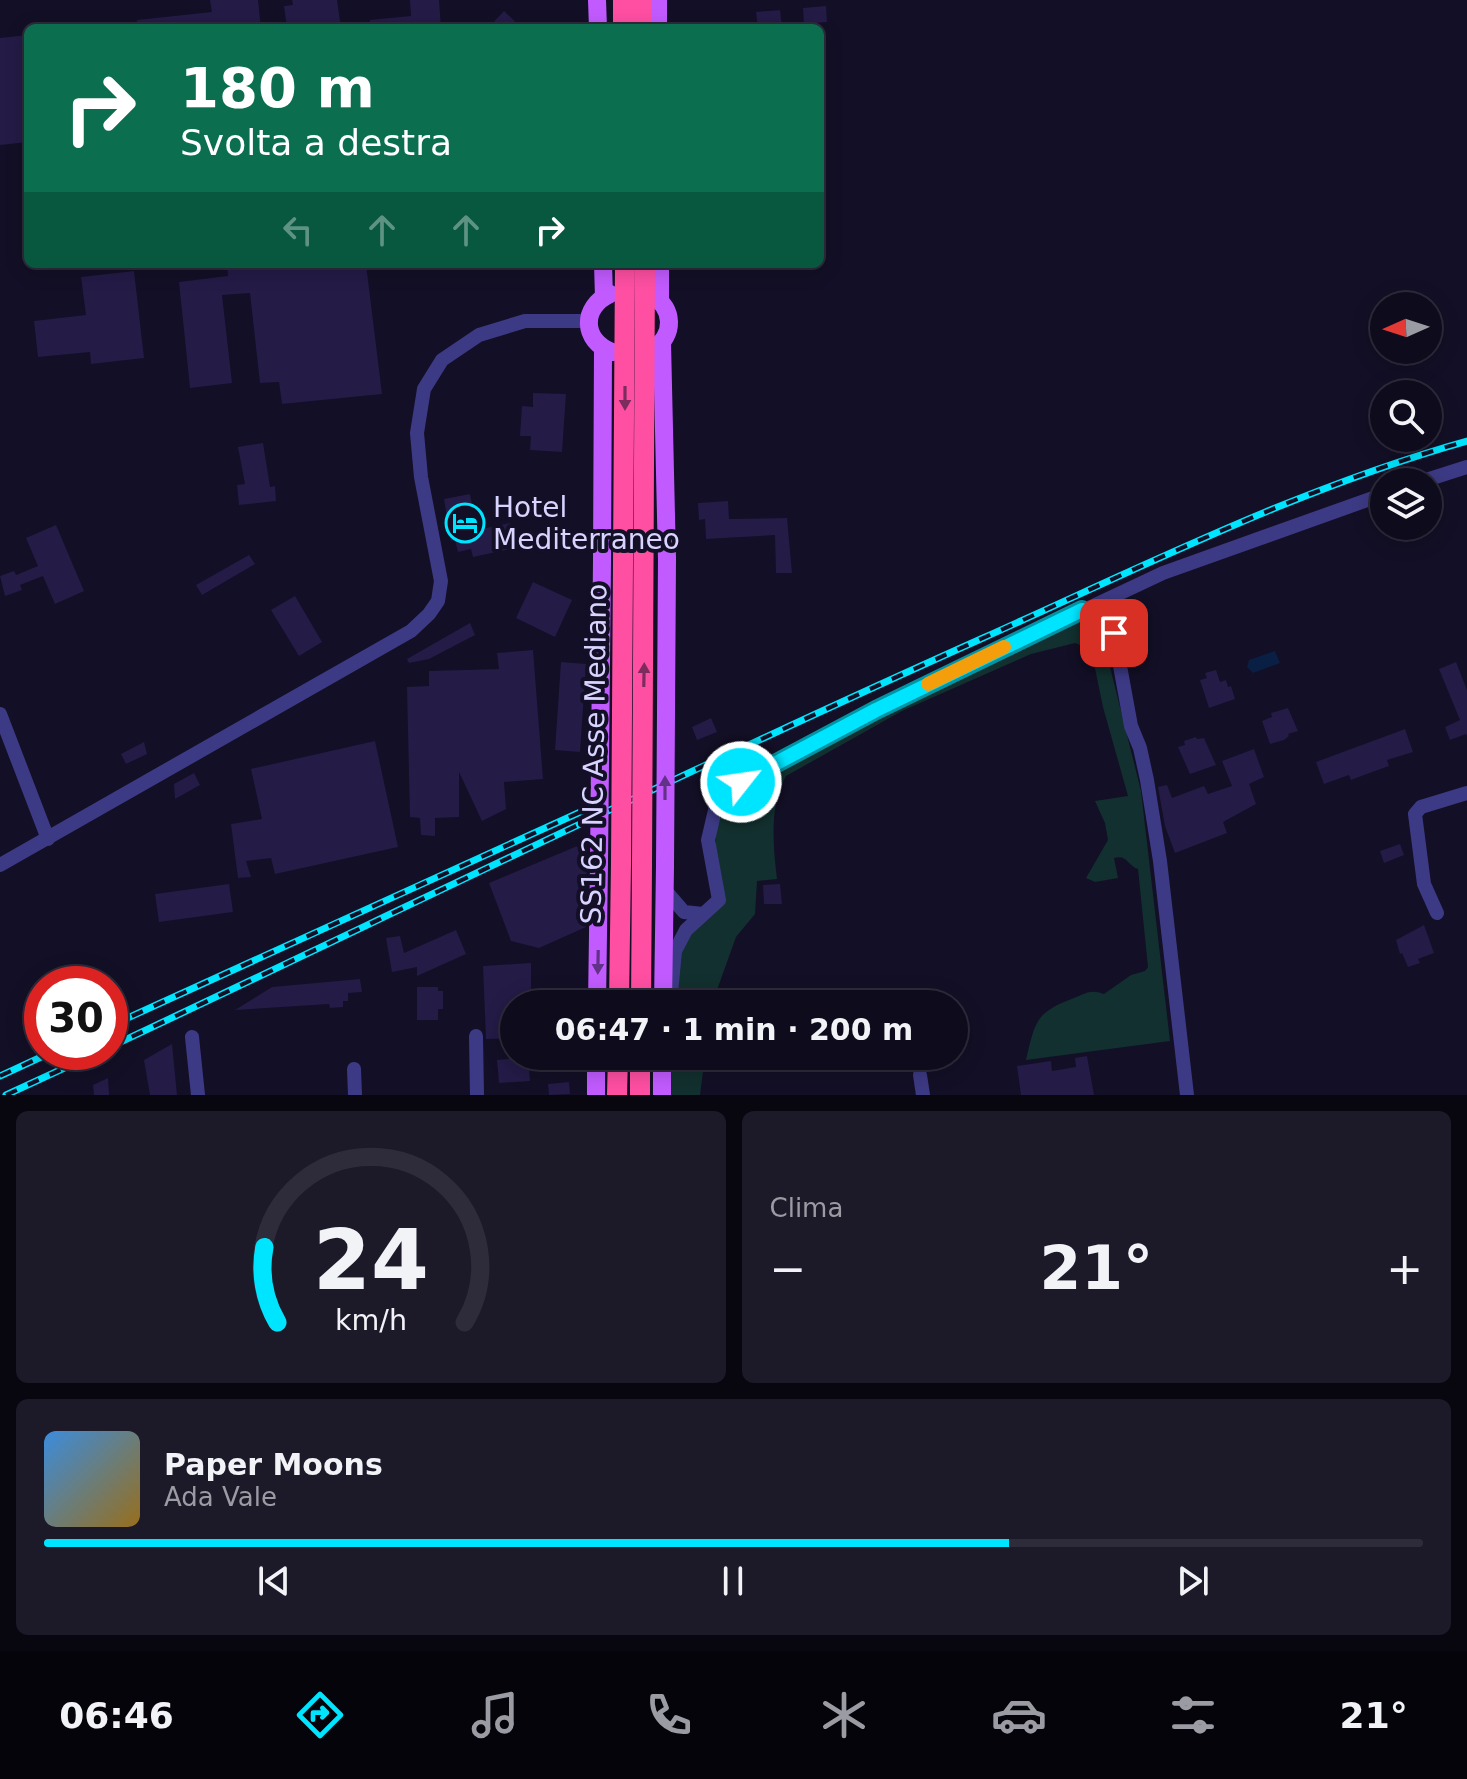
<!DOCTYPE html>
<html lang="it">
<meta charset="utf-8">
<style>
:root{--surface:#0e0b1c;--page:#1c1929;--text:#f1f3f6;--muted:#9b9ba3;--line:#2e2b3b;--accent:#00e5ff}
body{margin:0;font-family:"DejaVu Sans",sans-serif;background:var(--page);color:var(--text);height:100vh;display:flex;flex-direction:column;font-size:30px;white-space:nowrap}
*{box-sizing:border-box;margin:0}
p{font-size:26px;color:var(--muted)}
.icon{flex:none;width:44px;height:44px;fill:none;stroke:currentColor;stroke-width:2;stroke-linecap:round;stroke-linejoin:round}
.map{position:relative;height:1095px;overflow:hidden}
.sheet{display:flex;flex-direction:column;gap:16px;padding:16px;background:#08060f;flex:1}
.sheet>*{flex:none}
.hud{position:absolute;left:24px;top:24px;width:800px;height:244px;border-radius:12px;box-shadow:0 4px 20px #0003,0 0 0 2px var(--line);background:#0b6e4f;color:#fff;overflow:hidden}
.needle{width:52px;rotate:267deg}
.fabs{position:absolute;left:1370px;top:292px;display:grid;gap:16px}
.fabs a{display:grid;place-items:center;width:72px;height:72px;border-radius:50%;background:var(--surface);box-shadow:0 4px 20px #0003,0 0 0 2px var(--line);font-size:40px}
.speed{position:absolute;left:24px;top:966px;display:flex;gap:16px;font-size:40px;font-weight:700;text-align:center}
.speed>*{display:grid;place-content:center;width:104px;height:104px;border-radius:50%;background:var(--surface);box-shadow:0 4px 20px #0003,0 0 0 2px var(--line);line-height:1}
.speed .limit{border:12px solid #d22;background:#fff;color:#111}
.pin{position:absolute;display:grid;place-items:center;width:68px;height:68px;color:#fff;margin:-34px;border-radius:16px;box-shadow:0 4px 12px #0006}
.me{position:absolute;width:88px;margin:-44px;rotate:60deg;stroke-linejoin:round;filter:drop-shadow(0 0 6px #0008)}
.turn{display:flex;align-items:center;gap:28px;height:168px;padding:0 24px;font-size:36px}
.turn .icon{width:104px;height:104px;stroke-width:2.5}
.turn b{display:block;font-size:56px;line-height:68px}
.lanes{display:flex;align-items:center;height:76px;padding:0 24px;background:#0003;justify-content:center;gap:40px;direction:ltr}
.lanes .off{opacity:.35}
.big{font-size:60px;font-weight:700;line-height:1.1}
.sheet .card{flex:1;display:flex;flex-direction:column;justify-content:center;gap:12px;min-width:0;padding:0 28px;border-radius:12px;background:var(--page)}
.sheet .dial{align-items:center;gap:0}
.dial svg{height:208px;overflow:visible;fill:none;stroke:var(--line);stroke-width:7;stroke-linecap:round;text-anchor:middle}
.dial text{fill:var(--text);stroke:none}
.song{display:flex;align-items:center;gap:24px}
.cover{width:96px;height:96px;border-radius:12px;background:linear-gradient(135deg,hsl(210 70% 55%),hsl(40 70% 35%))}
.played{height:8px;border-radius:4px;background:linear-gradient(90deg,var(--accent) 70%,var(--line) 70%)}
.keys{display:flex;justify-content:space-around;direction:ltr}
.heat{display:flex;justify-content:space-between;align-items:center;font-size:44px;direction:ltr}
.sheet .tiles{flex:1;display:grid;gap:16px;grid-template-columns:1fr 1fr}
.card:last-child{grid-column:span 2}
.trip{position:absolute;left:500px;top:990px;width:468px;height:80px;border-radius:40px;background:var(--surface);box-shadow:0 4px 20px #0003,0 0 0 2px var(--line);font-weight:700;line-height:80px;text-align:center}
.dock{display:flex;height:128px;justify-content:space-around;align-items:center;background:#06040b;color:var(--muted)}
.dock .icon{width:56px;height:56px}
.dock .current{color:var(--accent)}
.dock b{font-size:36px;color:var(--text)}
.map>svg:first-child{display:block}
.green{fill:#12302f}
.water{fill:#0a1f44}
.building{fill:#241b47}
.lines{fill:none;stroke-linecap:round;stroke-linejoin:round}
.minor{stroke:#3d3a85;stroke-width:14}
.major{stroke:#c25bff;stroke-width:18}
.highway{stroke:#ff4fa3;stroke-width:20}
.rail-casing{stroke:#00e5ff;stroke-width:7}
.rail{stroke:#130f26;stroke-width:4;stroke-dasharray:12;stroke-linecap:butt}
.major-bridge{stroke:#c25bff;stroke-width:18}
.highway-bridge{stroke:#ff4fa3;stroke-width:20}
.oneway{fill:#7d2c5e}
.oneway2{fill:#623188}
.route-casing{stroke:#0095a6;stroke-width:20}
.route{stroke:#00e5ff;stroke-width:14}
.slow{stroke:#f59e0b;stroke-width:14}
.labels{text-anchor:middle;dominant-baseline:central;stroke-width:8;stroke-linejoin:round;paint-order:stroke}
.poi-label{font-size:28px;fill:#d9d4ff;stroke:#130f26;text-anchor:start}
.street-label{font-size:28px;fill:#d9d4ff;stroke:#130f26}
</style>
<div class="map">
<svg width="1467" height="1095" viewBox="0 0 1467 1095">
<rect width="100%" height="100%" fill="#130f26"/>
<!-- green -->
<g class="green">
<path d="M 1079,616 L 1101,631 L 1141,791 L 1170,1041 L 1026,1060 C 1035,1021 1036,1012 1074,998 C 1086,993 1091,989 1104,994 L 1131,975 L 1145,971 L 1148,967 L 1138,869 C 1127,865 1127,854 1114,858 L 1118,878 L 1095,882 L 1086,878 L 1108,840 L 1105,823 L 1095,801 L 1128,796 L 1103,707 L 1092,654 L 1085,647 L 1075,643 L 1031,654 L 902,711 L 786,776 C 769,806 773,845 777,879 L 757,881 L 755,914 L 736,937 L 712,1004 L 675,1004 C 677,960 675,940 714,914 L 716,819 L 740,789 L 823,739 Z"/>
<polygon points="669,1056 705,1056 700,1095 668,1095"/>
</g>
<!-- water -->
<polygon class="water" points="1275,651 1280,663 1253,673 1247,667 1249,660"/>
<!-- building -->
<g class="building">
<polygon points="210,0 258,0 261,28 138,28 137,20 212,12"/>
<polygon points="292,0 337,0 341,28 287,28 284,6 293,5"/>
<polygon points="410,0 439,0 441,28 370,28 370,20 411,16"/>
<polygon points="826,6 827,22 804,24 803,8"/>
<polygon points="780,10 782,27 758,28 756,12"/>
<polygon points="504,11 522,28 488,28"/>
<polygon points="28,35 28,142 0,145 0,38"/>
<polygon points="227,264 366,264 382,394 282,404 279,382 260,383 250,293 222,295 232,383 190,388 179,282 228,276"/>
<polygon points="134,271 144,358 91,364 90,352 38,357 34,321 86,315 81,277"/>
<polygon points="533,393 566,394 562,452 530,450 531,436 520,436 522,406 533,407"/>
<polygon points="263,443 270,487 275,486 276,501 239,505 237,485 245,484 238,447"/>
<polygon points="470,494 477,530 510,523 515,548 473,557 471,549 458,552 455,540 451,541 444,499"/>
<polygon points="728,501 729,519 787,518 792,573 776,573 775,535 706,539 705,519 699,520 698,503"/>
<polygon points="56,525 84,591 55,604 43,576 20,585 22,590 5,596 0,576 14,571 16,575 38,566 26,538"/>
<polygon points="249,555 255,564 202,595 196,585"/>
<polygon points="533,582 572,600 555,637 516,618"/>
<polygon points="295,596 322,642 299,656 271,610"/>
<polygon points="470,623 475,635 429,659 409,663 407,659"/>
<polygon points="533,650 543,779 504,782 506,809 482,821 459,772 459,817 435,818 435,836 421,835 420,818 410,817 407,687 429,686 429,671 499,669 497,653"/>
<polygon points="561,662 586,664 580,752 555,750"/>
<polygon points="1456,662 1467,690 1467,736 1466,734 1450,740 1445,727 1460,720 1439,669"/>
<polygon points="1216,670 1220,682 1226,680 1228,687 1231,686 1235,699 1209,708 1200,680 1207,678 1205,673"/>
<polygon points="1288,708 1298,731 1288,734 1289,736 1284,740 1270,744 1262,721 1272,717 1271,713"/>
<polygon points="711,718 717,732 697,740 692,727"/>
<polygon points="1405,729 1413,752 1387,760 1389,766 1356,778 1351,780 1349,775 1324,784 1316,762"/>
<polygon points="1196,737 1197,739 1204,738 1216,765 1190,774 1178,747 1185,745 1184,741"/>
<polygon points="375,741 398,847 275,874 271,858 246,861 251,877 238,878 231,824 262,819 251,769"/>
<polygon points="144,742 147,754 126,764 121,754"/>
<polygon points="1254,749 1264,777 1249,784 1256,804 1223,822 1227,833 1175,853 1165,826 1158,787 1167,785 1172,798 1204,786 1208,794 1232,786 1222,761"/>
<polygon points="194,773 200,785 175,799 174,784"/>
<polygon points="587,842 586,927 539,948 511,941 489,883"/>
<polygon points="1400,844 1404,855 1384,863 1380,851"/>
<polygon points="229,884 233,912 159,922 155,894"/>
<polygon points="780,884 782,904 764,904 763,885"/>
<polygon points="1424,925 1434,953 1418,959 1420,963 1408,967 1402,953 1400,954 1396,940"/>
<polygon points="456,930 466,954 417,976 417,967 392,972 386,938 400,936 404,953"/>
<polygon points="531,963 531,1004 514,1004 514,1038 486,1039 483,966"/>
<polygon points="360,979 362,992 348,993 348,1001 343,1001 343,1007 330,1008 329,1004 235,1010 272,987"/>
<polygon points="417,987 438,987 438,991 443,991 443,1009 438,1009 438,1020 417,1020"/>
<polygon points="172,1044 177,1095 150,1095 144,1060"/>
<polygon points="1087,1056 1094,1095 1021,1095 1017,1066 1051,1061 1052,1071 1076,1067 1075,1058"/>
<polygon points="528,1057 530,1081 499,1083 497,1060"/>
<polygon points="108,1078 109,1095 94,1095 93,1085"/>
<polygon points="569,1082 570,1094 549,1095 548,1084"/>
</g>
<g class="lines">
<!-- minor -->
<g class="minor">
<polyline points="1420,482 1467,467"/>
<polyline points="1082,610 1114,633 1131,726 1140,748 1147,780 1160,861 1187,1095"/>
<polyline points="0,714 48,839"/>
<polyline points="0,865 411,631 429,614 438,601 441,581 421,477 417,433 424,389 442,360 479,335 525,321 588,321"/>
<polyline points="665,890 684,912 703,914"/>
<polyline points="1437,913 1424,884 1415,814 1421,807 1467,793"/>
<polyline points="670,1004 675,951 686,930 719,900 708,840 716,806 741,782 780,759 953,672 1163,573 1384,494"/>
<polyline points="476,1036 477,1095"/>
<polyline points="192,1037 198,1095"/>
<polyline points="354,1069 355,1095"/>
<polyline points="920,1075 923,1095"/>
</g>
<!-- major -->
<g class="major">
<polyline points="597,0 598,28"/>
<polyline points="658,0 658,28"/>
<polyline points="603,264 604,297"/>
<polyline points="660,264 660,300"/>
<path d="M 610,294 C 581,307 582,341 612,352"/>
<path d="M 652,295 C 674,309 675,334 653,350"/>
<polyline points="662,343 667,559"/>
<polyline points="602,561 603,349"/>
<polyline points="597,1004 599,863"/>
<polyline points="663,1004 665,866"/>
<polyline points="596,1095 596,1056"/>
<polyline points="662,1095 662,1056"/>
</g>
<!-- highway -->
<g class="highway">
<polyline points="623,0 623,28"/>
<polyline points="641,0 641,28"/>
<polyline points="619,1004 621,864"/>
<polyline points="641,1004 642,865"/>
<polyline points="617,1095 618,1056"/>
<polyline points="640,1095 640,1056"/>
</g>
<!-- rail casing -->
<g class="rail-casing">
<g id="rail">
<polyline points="110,1026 587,809"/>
<path d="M 110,1047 C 401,910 690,769 983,638 C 1142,567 1299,488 1467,441"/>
<polyline points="0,1076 52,1052"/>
<polyline points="6,1095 99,1052"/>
</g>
</g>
<!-- rail -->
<use href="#rail" class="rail"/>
<!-- major-bridge -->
<g class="major-bridge">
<polyline points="599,863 602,561"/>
<polyline points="665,866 667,559"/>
</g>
<!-- highway-bridge -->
<g class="highway-bridge">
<polyline points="621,864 625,264"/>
<polyline points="642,865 645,264"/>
</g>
</g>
<!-- one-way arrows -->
<defs><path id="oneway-solid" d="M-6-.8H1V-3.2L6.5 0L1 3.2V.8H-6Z" transform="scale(2)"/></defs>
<g class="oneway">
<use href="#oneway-solid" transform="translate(625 398) rotate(90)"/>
<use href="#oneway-solid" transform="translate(644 675) rotate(-89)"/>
</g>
<g class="oneway2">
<use href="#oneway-solid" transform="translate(665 788) rotate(-90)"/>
<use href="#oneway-solid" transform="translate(598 962) rotate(91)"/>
</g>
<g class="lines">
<!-- route casing -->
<g class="route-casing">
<polyline id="route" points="741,782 876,710 1082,610 1114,633"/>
</g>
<!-- route -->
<use href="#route" class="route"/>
<!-- slow -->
<polyline class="slow" points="928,684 1004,647"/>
</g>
<!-- icons -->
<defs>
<g id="hotel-ring" transform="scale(2)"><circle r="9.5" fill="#130f26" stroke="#00e5ff" stroke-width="1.5"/><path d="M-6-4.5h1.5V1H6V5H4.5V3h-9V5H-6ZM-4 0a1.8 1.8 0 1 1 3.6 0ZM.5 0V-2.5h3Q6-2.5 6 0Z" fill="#00e5ff"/></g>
</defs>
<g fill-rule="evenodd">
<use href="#hotel-ring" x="465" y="523"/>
</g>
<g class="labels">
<!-- poi labels -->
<g class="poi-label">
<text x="493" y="507">Hotel<tspan x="493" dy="32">Mediterraneo</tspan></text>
</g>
<!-- street labels -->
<g class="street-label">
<text transform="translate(594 754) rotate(-89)">SS162 NC Asse Mediano</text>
</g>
</g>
</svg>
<div class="fabs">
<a><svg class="needle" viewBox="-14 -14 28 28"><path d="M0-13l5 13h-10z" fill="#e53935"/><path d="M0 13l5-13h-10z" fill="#9b9ba3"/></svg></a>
<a><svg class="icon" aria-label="search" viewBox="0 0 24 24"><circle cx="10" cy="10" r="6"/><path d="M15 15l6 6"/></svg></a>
<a><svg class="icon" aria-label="layers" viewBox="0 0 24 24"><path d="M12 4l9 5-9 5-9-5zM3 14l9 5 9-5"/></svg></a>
</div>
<div class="speed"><div class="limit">30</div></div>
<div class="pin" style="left:1114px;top:633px;background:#d93025"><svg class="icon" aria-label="arrive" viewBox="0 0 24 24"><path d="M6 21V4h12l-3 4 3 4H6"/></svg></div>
<svg class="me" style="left:741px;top:782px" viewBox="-20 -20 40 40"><circle r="17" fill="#00e5ff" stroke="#fff" stroke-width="3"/><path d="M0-11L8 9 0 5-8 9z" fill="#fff"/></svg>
<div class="trip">06:47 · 1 min · 200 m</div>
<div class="hud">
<div class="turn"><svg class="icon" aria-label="right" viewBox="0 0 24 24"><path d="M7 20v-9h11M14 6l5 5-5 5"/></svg><div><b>180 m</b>Svolta a destra</div></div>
<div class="lanes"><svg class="icon off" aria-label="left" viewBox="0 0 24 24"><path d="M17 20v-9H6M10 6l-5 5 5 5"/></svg><svg class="icon off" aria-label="ahead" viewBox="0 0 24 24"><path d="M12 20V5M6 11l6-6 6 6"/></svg><svg class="icon off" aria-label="ahead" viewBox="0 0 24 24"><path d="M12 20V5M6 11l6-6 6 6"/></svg><svg class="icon" aria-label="right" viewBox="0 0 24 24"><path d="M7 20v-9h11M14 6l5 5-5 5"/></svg></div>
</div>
</div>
<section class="sheet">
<div class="tiles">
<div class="card dial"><svg viewBox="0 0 100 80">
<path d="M14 69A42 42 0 1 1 86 69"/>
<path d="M14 69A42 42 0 0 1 9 40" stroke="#00e5ff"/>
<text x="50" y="56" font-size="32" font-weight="700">24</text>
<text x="50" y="72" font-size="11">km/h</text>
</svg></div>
<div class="card"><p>Clima</p>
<div class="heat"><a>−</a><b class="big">21°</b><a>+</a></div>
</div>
<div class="card">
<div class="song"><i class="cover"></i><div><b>Paper Moons</b><p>Ada Vale</p></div></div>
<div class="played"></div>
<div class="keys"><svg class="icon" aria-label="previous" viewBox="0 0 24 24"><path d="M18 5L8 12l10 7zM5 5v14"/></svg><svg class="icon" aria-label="pause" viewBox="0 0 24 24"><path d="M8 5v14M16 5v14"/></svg><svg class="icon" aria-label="next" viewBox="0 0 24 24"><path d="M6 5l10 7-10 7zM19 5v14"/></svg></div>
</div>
</div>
</section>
<nav class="dock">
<b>06:46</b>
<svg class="icon current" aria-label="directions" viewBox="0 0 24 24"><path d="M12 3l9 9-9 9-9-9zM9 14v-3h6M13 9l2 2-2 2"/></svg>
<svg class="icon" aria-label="music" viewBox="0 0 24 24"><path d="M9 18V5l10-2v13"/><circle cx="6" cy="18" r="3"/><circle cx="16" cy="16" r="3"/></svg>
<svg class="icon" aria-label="phone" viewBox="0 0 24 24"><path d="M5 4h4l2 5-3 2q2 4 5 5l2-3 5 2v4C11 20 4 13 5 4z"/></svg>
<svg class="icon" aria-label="climate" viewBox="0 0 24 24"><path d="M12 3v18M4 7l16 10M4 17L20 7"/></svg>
<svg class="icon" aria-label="car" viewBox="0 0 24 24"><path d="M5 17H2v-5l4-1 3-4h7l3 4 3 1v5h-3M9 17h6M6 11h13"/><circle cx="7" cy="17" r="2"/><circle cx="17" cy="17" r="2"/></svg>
<svg class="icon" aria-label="filters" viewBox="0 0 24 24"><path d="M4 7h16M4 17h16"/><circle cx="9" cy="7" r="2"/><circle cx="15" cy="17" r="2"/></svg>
<b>21°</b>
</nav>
